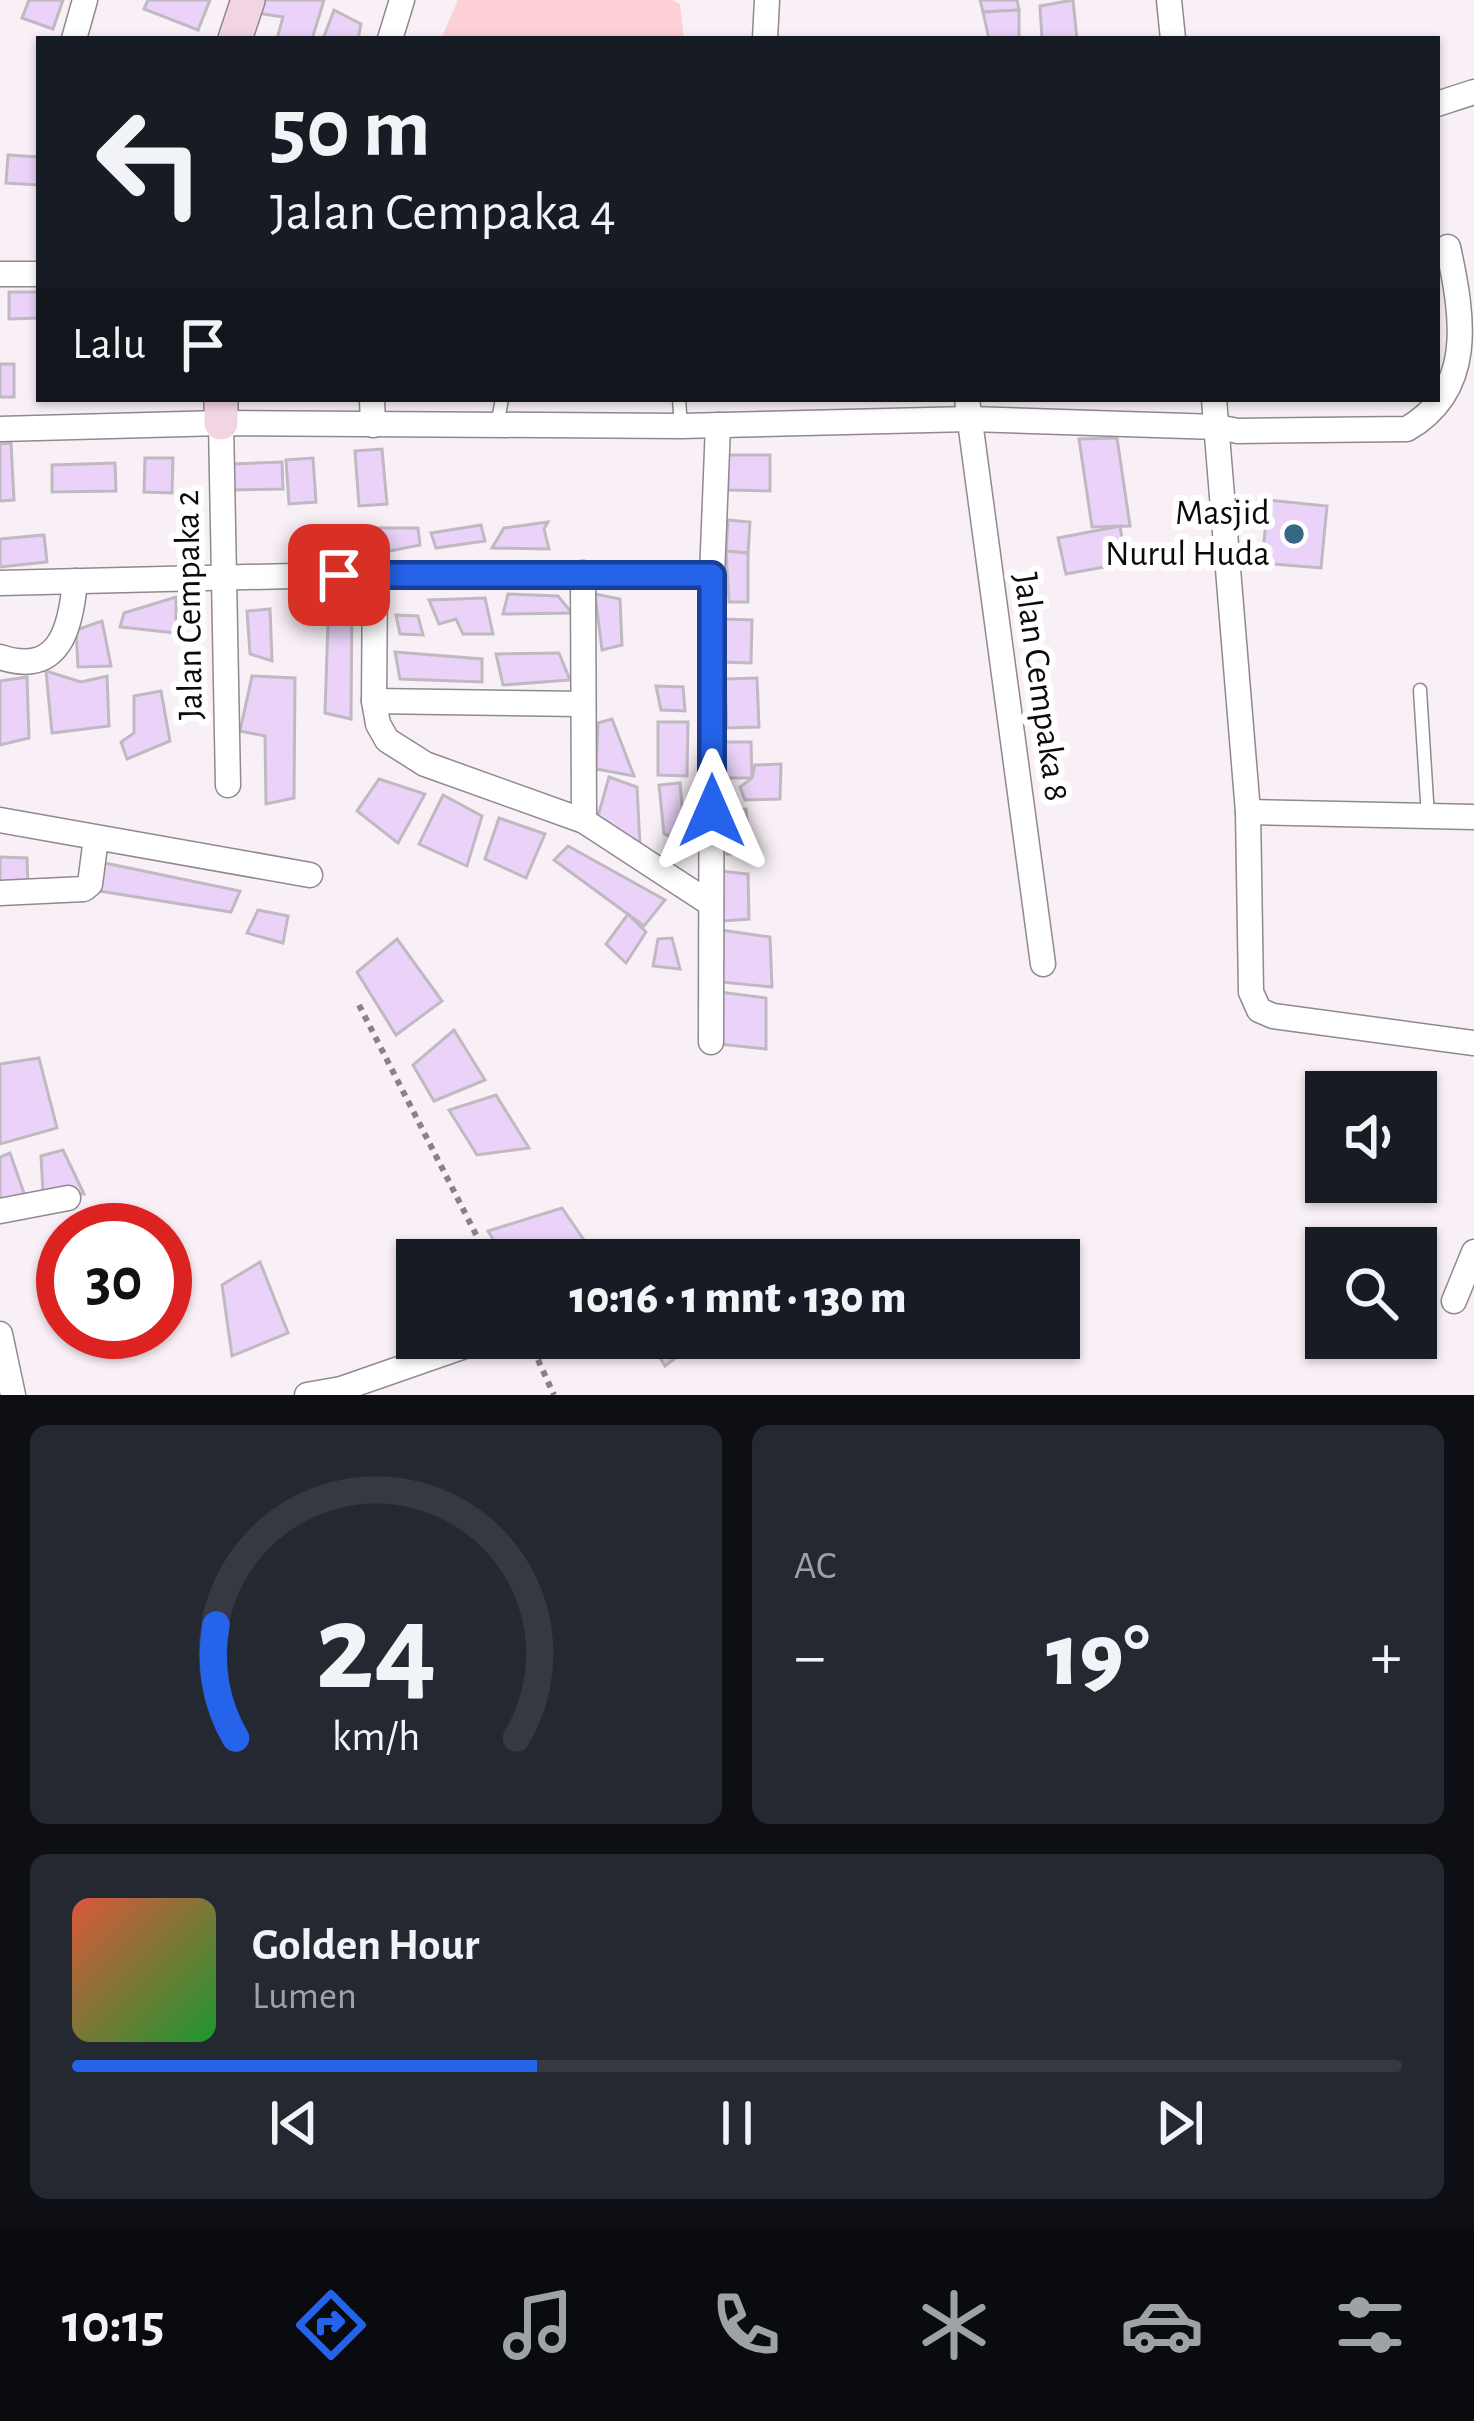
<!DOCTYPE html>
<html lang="id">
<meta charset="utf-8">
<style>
:root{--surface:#171b24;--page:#242831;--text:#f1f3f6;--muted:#9ea1a6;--line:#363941;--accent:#2563eb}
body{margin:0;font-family:"Alegreya Sans",sans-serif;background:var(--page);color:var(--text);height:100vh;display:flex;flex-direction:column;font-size:45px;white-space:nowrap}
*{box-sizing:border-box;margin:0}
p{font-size:39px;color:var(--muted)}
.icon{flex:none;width:66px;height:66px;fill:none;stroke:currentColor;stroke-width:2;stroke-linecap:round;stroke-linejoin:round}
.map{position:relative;height:1395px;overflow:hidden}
.panel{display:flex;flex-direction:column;gap:30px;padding:30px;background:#0d0f14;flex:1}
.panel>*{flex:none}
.hud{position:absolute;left:36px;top:36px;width:1404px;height:366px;border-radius:0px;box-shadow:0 3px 9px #0004;background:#171b24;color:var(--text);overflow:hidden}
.controls{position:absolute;left:1305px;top:1071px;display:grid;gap:24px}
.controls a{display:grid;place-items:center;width:132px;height:132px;border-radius:0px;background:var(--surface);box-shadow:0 3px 9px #0004;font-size:60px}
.speed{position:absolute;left:36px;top:1203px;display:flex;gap:24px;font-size:60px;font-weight:700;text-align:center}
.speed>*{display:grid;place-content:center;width:156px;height:156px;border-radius:50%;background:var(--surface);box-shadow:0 3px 9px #0004;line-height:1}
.speed .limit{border:18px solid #d22;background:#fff;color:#111}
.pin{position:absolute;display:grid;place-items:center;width:102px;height:102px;color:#fff;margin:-51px;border-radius:24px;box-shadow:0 6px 18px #0006}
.me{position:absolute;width:132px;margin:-66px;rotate:0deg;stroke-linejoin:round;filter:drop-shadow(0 0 9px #0008)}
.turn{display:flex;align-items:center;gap:42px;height:252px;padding:0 36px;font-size:54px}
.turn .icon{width:156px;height:156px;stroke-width:2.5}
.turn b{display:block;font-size:84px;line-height:102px}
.then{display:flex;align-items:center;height:114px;padding:0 36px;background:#0003;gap:24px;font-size:45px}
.big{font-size:90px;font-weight:800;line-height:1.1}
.panel .tile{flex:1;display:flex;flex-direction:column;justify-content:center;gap:18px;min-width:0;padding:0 42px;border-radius:18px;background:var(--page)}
.panel .dial{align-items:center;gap:0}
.dial svg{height:312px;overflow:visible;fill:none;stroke:var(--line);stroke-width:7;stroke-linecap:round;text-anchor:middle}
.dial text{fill:var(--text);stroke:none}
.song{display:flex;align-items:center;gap:36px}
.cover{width:144px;height:144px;border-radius:18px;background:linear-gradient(135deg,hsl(10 70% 55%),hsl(130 70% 35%))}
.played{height:12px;border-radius:6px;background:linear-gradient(90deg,var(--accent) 35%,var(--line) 35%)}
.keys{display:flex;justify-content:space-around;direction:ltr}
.heat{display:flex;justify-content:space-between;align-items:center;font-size:66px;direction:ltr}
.panel .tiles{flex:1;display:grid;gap:30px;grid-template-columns:1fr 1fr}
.tile:last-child{grid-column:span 2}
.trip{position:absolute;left:396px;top:1239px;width:684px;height:120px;border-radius:0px;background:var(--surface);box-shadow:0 3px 9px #0004;font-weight:800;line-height:120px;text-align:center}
.menu{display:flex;height:192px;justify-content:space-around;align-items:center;background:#090b0e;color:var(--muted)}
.menu .icon{width:84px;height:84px}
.menu .active{color:var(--accent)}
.menu b{font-size:54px;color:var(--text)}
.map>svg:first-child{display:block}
.green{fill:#fcd0d5}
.building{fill:#ead2f8;stroke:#bfbac2;stroke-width:3}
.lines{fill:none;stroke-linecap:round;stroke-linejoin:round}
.lane-casing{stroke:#90898f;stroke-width:15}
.street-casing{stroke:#90898f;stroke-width:27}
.secondary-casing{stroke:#90898f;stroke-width:36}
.path{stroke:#888286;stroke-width:6;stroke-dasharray:6 6;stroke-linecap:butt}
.lane{stroke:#fff;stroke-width:12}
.street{stroke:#fff;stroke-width:24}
.secondary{stroke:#f2d4e2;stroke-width:33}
.route-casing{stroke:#184099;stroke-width:30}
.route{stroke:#2563eb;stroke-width:21}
.poi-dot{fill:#356885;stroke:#fff;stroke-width:4.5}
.labels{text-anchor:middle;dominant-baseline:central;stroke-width:12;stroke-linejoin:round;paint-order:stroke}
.poi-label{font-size:36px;fill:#0d0a0c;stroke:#fff;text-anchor:end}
.street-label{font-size:36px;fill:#0d0a0c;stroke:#fff}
</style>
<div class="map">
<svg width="1474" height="1395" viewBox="0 0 1474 1395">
<rect width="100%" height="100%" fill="#f8f0f6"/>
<!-- green -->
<polygon class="green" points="458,0 671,0 680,4 684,39 441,39"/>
<!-- building -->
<g class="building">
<polygon points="29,0 63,0 53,29 22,18"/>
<polygon points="148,0 210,0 198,30 144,9"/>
<polygon points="262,0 324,0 312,39 277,39 283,17 257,13"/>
<polygon points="980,0 1017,0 1019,10 983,12"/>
<polygon points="1073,0 1077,39 1042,39 1040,6"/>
<polygon points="334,10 361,24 358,39 323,39"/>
<polygon points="1019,10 1019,39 989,39 983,12"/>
<polygon points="8,155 39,157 39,185 6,183"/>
<polygon points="9,292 39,292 39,318 9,319"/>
<rect x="0" y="364" width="14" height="33"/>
<polygon points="1117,438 1130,526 1092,527 1079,439"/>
<polygon points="11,443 14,500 0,501 0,444"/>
<polygon points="382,449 387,504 359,506 355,451"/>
<polygon points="728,455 770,455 770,491 728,490"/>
<polygon points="145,458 173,458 172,493 144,492"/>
<polygon points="313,458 316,502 289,504 286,460"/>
<polygon points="282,462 283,489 233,490 232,464"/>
<polygon points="115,463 116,491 52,492 52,465"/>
<polygon points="1268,500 1327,506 1321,568 1262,563"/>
<polygon points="728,520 750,522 748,553 726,551"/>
<polygon points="548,522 544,529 549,549 492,548 504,528"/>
<polygon points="481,525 485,541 436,548 431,533"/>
<polygon points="1120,526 1126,563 1066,574 1058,538"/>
<polygon points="375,528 418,528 420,545 375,554"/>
<polygon points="356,533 354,557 322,555 322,542"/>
<polygon points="44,535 47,562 0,567 0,539"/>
<polygon points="726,551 748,553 748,602 729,602"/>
<polygon points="508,594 558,596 572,613 503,614"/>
<polygon points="595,594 620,599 622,645 602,650"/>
<polygon points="176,597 176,633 120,627 124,613"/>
<polygon points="485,598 493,634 463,634 456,619 439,624 429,600"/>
<polygon points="315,599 352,600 351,719 325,713 328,621 318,618"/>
<polygon points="270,609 272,661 250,654 247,611"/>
<polygon points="396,615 418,616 423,635 400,634"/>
<polygon points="721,619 752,620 751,663 720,662"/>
<polygon points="102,621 111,666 78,667 76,630"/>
<polygon points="395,652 482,659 482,682 400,679"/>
<polygon points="559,653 570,680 503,685 496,654"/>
<polygon points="46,671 81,682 107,676 109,726 52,733"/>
<polygon points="252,676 295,678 294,798 266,804 265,736 240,731"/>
<polygon points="27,677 29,738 0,745 0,681"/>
<polygon points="757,678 759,727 727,728 725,679"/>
<polygon points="656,686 683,687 685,711 661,710"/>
<polygon points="161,691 170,741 127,759 121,742 134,733 134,696"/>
<polygon points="612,719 634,776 596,769 598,723"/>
<polygon points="658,722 688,722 687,776 658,775"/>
<polygon points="725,742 751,742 752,778 726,778"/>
<polygon points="781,764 780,799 745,800 740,787 752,778 755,765"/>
<polygon points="609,777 637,787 640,845 598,816"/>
<polygon points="379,779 425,794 398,843 357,811"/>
<polygon points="680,783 685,842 664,834 659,785"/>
<polygon points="443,795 482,816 467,866 419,844"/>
<polygon points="746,809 750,853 727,854 722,811"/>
<polygon points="499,818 545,834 526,878 485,859"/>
<polygon points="568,846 665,900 644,926 554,860"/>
<polygon points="0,857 27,858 28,887 0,888"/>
<polygon points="105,863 240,891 231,912 99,891"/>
<polygon points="721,871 748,874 749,919 723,921"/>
<polygon points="258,910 288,916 283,943 247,933"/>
<polygon points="628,914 646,932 626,963 606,944"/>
<polygon points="721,930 770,937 772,987 721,982"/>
<polygon points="672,938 680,969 653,966 658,939"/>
<polygon points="397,939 442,1001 396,1035 357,972"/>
<polygon points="720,992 766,998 766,1049 718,1044"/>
<polygon points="454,1030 485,1080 434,1101 413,1065"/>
<polygon points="39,1058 57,1128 0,1144 0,1064"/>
<polygon points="496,1095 529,1148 477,1155 449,1110"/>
<polygon points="63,1150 84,1194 43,1192 41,1156"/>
<polygon points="10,1153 26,1199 0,1203 0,1157"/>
<polygon points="562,1208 593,1253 574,1260 506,1260 488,1231"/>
<polygon points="260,1262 288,1333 232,1356 222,1285"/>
<polygon points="648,1338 701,1338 665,1366"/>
</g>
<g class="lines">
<!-- lane casing -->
<g class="lane-casing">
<g id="lane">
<polyline points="679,399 681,426"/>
<polyline points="497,425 502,399"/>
<polyline points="1420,690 1428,817"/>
</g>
</g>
<!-- street casing -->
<g class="street-casing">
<g id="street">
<polyline points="1169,0 1173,39"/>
<polyline points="74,39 85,0"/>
<polyline points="390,39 402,0"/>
<polyline points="765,39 767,0"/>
<polyline points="1437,104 1474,92"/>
<polyline points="0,274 39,274"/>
<polyline points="372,399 373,425"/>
<polyline points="967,399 1043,964"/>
<polyline points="1214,399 1248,812 1251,992 1259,1010 1273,1016 1474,1043"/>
<polyline points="221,423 228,785"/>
<path d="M 0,429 L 221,423 L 681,426 L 970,419 L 1217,427 L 1238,431 L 1407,429 C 1474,390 1464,320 1448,247"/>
<polyline points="583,573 584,821"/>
<polyline points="375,574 374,701 378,724 387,740 425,764 584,821 711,904"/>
<polyline points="0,583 375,574 712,576"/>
<path d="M 0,657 C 60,677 71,627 75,581"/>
<polyline points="374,701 582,704"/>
<polyline points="1248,812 1474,817"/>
<polyline points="0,820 310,875"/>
<polyline points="0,893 84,889 90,884 96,838"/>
<polyline points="711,1042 712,576 718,425"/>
<polyline points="0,1211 68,1198"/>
<polyline points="1454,1301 1474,1252"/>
<polyline points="0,1334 13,1395"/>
<polyline points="307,1395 341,1389 488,1338"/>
</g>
</g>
<!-- secondary casing -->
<g class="secondary-casing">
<g id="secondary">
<polyline points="235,39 248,0"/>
<polyline points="221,399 221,423"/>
</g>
</g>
<!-- path -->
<g class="path">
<polyline points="359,1005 489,1260"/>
<polyline points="528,1338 554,1395"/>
</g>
<!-- lane -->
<use href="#lane" class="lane"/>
<!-- street -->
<use href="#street" class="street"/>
<!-- secondary -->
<use href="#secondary" class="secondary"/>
</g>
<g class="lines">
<!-- route casing -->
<g class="route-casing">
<polyline id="route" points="339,575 712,575 712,811"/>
</g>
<!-- route -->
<use href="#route" class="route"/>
</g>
<!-- markers -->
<circle class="poi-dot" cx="1294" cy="534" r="12"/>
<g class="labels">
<!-- poi labels -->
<g class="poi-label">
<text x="1270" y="513">Masjid<tspan x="1270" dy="41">Nurul Huda</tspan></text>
</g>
<!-- street labels -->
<g class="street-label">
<text transform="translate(189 605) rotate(-91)">Jalan Cempaka 2</text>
<text transform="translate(1041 687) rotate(82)">Jalan Cempaka 8</text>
</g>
</g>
</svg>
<div class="controls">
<a><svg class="icon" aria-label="sound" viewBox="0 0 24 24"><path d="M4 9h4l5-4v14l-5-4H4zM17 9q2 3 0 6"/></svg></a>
<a><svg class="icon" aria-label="search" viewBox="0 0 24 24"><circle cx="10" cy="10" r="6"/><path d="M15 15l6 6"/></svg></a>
</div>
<div class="speed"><div class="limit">30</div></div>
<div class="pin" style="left:339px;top:575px;background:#d93025"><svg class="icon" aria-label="arrive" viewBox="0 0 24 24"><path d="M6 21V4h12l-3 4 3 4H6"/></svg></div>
<svg class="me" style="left:712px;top:811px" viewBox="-20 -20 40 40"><path d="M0-17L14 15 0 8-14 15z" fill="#2563eb" stroke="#fff" stroke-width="4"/></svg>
<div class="trip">10:16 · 1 mnt · 130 m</div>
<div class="hud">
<div class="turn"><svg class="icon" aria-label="left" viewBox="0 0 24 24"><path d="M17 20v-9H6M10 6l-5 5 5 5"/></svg><div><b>50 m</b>Jalan Cempaka 4</div></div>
<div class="then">Lalu<svg class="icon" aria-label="arrive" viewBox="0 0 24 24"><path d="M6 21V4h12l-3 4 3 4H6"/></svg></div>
</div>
</div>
<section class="panel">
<div class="tiles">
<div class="tile dial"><svg viewBox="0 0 100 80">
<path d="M14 69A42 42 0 1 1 86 69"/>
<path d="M14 69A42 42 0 0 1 9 40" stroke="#2563eb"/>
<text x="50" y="56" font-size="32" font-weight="700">24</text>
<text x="50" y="72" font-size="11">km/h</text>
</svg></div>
<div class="tile"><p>AC</p>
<div class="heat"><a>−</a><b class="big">19°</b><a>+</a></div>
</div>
<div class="tile">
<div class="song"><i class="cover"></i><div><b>Golden Hour</b><p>Lumen</p></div></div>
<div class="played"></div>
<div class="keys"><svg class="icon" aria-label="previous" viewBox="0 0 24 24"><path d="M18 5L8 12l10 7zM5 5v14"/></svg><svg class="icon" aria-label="pause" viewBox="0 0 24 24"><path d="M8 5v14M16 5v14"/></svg><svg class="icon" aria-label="next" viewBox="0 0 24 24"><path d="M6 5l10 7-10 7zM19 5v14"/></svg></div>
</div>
</div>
</section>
<nav class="menu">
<b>10:15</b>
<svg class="icon active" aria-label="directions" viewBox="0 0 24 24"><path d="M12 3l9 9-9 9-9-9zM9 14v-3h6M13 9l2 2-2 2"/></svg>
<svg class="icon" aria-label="music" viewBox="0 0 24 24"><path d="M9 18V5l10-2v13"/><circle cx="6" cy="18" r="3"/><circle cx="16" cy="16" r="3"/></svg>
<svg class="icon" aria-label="phone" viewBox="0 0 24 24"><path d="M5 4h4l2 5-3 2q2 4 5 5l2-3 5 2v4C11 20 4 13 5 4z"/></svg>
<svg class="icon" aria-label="climate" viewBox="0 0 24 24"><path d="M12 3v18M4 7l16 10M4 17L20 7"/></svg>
<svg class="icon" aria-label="car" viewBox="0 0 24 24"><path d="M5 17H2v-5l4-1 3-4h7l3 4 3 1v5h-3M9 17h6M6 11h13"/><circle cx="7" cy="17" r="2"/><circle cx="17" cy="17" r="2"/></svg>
<svg class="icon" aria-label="filters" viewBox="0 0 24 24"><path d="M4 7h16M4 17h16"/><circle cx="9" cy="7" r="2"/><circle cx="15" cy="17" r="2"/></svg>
</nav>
